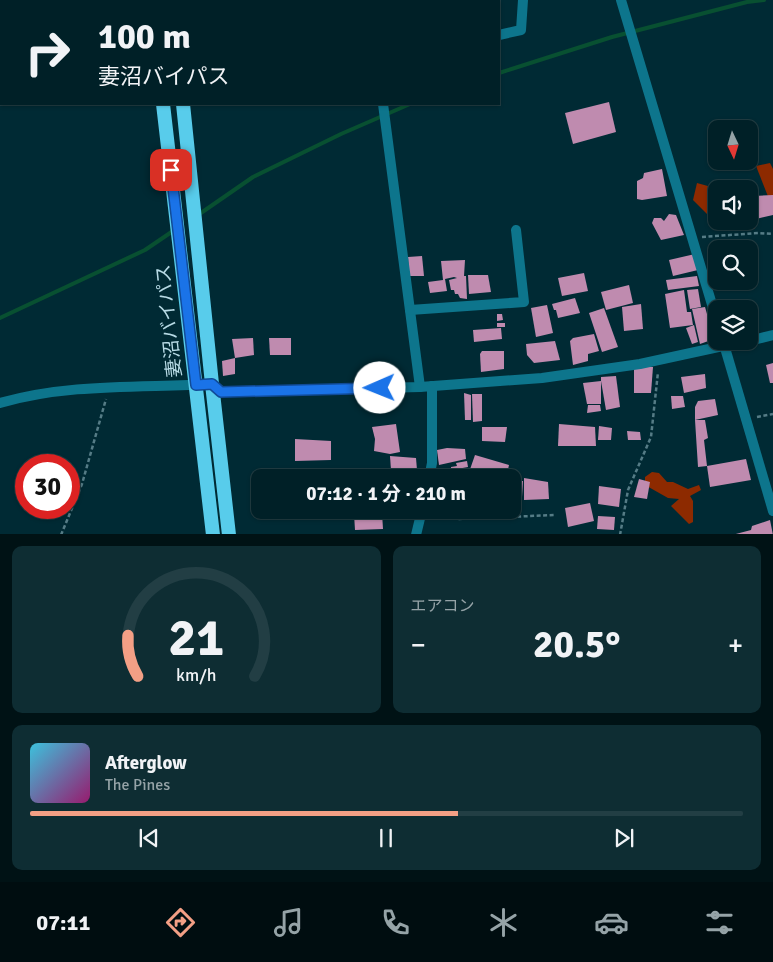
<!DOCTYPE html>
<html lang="ja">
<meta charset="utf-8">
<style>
:root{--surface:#002027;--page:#0e2d33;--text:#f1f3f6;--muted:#95a3a7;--line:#223e44;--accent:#f39f85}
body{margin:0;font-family:Signika,"Noto Sans JP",sans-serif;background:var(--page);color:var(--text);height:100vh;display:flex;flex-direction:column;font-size:19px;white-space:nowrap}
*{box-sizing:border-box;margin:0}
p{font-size:16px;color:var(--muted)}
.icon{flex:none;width:28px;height:28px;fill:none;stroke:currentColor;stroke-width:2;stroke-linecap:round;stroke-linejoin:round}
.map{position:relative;height:534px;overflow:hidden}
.details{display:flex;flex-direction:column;gap:12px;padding:12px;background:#001215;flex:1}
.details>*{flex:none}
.top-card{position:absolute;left:0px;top:0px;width:500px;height:105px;box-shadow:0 1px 4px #0004,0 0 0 1px var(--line);background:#002027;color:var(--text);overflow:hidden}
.needle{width:32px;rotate:176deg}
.tools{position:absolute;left:708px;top:120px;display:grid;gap:10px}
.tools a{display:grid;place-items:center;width:50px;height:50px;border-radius:10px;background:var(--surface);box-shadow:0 1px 4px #0004,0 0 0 1px var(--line);font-size:25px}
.speed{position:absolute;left:15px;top:454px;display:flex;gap:10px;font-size:25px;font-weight:700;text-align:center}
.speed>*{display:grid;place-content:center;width:65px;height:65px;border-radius:50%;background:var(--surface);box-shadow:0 1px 4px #0004,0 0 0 1px var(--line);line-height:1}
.speed .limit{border:8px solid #d22;background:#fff;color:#111}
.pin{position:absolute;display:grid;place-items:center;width:42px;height:42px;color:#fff;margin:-21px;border-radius:10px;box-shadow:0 2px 8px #0006}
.me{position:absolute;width:55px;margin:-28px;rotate:269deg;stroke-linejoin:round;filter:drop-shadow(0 0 4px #0008)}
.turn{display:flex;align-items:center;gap:18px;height:105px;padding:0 15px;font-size:22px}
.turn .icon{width:65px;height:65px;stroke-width:2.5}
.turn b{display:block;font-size:35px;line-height:42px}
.big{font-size:38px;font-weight:700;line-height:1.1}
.details .tile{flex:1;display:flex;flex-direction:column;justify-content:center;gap:8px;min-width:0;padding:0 18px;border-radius:10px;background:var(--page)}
.details .dial{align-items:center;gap:0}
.dial svg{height:130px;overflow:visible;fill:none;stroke:var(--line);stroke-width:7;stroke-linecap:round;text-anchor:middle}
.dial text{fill:var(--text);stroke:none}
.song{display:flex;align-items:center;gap:15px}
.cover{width:60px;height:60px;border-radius:8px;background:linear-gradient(135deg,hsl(190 70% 55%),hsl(320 70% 35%))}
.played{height:5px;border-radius:2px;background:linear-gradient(90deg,var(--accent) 60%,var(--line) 60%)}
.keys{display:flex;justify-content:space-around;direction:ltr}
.heat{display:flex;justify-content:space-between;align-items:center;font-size:28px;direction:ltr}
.details .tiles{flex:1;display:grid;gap:12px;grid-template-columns:1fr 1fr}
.tile:last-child{grid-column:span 2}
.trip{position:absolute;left:251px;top:469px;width:270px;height:50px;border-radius:10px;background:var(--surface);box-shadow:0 1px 4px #0004,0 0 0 1px var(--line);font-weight:700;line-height:50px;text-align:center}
.dock{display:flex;height:80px;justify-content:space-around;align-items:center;background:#000d10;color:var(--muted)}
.dock .icon{width:35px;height:35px}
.dock .selected{color:var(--accent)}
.dock b{font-size:22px;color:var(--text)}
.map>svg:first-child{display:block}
.forest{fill:#8d2a00}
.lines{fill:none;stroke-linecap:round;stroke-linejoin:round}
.stream{stroke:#085031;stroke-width:4}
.building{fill:#bf8baf}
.path{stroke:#557c86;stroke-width:2.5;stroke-dasharray:4 2.5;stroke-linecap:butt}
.minor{stroke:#0d758c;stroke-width:10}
.tertiary{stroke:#0d758c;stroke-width:10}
.trunk{stroke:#58cceb;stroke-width:14}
.route-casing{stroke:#114b97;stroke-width:12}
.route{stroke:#1a73e8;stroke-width:9}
.labels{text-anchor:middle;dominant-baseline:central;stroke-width:5;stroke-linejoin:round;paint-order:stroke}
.street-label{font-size:19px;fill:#b7dae5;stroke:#002a34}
</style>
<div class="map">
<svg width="773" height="535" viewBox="0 0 773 535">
<rect width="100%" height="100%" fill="#002a34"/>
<!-- forest -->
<g class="forest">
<polygon points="770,163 773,169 773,203 771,204 756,166"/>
<polygon points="697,183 715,188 716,196 716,211 707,214 693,200"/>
<polygon points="749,217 755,229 739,229 732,225 715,230 714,222 749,221"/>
<polygon points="652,472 659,473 667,482 673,482 688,489 699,485 701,490 690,496 693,501 693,522 689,524 671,506 679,499 668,498 645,485 645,477"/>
</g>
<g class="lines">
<!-- stream -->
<g class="stream">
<polyline points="499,73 612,37 747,2 764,0"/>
<polyline points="198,215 253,177 341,134 410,104"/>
<polyline points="0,318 145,250 173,231"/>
</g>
</g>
<!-- building -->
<g class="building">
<polygon points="609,102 616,132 573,144 565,113"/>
<polygon points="662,169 667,196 642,200 637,199 637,181 643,178 644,173"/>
<polygon points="773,195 773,215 756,219 753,196"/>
<polygon points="749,198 750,198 752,213 749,213"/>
<polygon points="669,214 676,215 684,235 661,240 652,223 654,218 661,218 664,221"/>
<polygon points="695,254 698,270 673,276 669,260"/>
<polygon points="422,256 424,276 409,276 408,257"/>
<polygon points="465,260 464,276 466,276 467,299 460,298 458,294 455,294 454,290 451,290 449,280 457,278 454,277 445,279 447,291 430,293 428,282 443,280 441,261"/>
<polygon points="584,273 588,291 562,296 558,278"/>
<polygon points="468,275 488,275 491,292 469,294"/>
<polygon points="697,276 699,286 668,290 666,280"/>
<polygon points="629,285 633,303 606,310 601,292"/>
<polygon points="698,289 701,307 690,309 687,290"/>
<polygon points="684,290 687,312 691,312 693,325 670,328 665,294"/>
<polygon points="575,298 580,313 558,318 556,310 554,310 552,304"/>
<polygon points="641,304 643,329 624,331 622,307"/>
<polygon points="547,305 553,333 536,337 531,308"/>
<polygon points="705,307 714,339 700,344 692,309"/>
<polygon points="604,308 618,347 602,352 589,313"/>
<polygon points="497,314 502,314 503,320 497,321"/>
<rect x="497" y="323" width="8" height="4"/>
<polygon points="694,325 698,342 692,344 686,328"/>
<polygon points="501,328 502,339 474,342 473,330"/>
<polygon points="594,334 599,351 588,354 588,361 573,365 570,341 573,338"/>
<polygon points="253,338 254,355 235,358 232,339"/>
<polygon points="269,338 291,338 291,355 270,355"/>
<polygon points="555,341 560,360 534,363 527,355 526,344"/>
<polygon points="482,351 504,351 504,369 481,372 480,354"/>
<polygon points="235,358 235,374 223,376 222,361"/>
<polygon points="773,363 773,383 770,383 766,365"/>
<polygon points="634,365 653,367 651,393 634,393"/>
<polygon points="705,374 706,388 684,393 681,377"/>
<polygon points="616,376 620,407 606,410 601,381 601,377"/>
<polygon points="601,381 601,404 587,404 583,383"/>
<polygon points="464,393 471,395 471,420 465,420"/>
<polygon points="472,394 482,394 482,421 473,422"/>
<polygon points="671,396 683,396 685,407 672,409"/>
<polygon points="715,399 718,415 695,420 695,407 698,401"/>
<polygon points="588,405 600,405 601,411 587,413"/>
<polygon points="695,420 705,420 708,438 704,440 707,466 698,467"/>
<polygon points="396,424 400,452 390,454 374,451 375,439 372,427"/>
<polygon points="559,424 595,427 596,446 558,446"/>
<polygon points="599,426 612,428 611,440 598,440"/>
<polygon points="482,427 507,427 505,442 482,441"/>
<polygon points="627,431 640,432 641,440 628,440"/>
<polygon points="295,439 331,441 331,460 295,461"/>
<polygon points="447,448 465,449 466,459 439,465 437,450"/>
<polygon points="475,455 509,465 506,478 467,478"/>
<polygon points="390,456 416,458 417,470 391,470"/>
<polygon points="746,459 751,480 710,487 707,466"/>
<polygon points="467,461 468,467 457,469 464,470 463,473 451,474 451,467 457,466 456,463"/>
<polygon points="524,478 548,482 549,499 524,500"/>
<polygon points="639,479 650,482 647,499 634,497"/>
<polygon points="512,481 523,481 522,497 512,497"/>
<polygon points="599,486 621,489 619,507 598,504"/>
<polygon points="590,503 594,521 568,527 565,508"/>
<polygon points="485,510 507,510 507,514 492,515 490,513 485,513"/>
<polygon points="382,513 383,529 355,530 354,514 362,514 364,519 370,518 371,514"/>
<polygon points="598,516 615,517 614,530 597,529"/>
<polygon points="770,520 773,535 732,535 751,530 752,526"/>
</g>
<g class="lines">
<!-- path -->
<g class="path">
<polyline points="702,237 758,233 773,234"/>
<polyline points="757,417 773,414"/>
<polyline points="433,515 459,519 555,515"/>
<polyline points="61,535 82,484 106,399"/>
<polyline points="620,535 628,490 651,437 658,372"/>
</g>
<!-- minor -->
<g class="minor">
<polyline points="232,0 232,1"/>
<polyline points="289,0 290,1"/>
<polyline points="380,0 380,1"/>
<polyline points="477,0 477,1"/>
<polyline points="621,0 716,318"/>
<polyline points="499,35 521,30 523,0"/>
<polyline points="383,104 420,387"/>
<polyline points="410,310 524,302 516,230"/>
<polyline points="723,341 773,511"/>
<polyline points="749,341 773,335"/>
<polyline points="212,384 221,392 420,387 542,378 640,364 746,341"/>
<polyline points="429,478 432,463 432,386"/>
<polyline points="416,535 422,510"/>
</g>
<!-- tertiary -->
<path class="tertiary" d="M 0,403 C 69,383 141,388 212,384"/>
<!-- trunk -->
<g class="trunk">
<polyline points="151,0 151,1"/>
<polyline points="171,0 171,1"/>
<polyline points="163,104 213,535"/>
<polyline points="183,104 212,384 229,535"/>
</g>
</g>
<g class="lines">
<!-- route casing -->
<g class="route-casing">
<polyline id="route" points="171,170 196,385 212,384 221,392 380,388"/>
</g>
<!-- route -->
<use href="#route" class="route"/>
</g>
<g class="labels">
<!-- street labels -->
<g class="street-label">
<text transform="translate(169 321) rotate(-96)">妻沼バイパス</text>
</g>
</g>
</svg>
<div class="tools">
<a><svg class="needle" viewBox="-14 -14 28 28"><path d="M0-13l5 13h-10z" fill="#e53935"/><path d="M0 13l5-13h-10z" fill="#95a3a7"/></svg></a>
<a><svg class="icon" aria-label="sound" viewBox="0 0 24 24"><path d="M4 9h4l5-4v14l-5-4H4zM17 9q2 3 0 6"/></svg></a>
<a><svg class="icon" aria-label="search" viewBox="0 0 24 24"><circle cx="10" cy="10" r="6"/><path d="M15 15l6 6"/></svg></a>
<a><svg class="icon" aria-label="layers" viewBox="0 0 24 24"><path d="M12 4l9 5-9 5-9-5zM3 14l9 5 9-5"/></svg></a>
</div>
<div class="speed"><div class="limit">30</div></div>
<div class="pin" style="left:171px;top:170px;background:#d93025"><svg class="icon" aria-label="arrive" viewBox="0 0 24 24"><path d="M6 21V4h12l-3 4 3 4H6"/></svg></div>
<svg class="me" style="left:380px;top:388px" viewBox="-20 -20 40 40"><circle r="19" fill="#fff"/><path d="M0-13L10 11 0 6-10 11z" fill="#1a73e8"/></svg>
<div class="trip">07:12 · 1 分 · 210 m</div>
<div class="top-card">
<div class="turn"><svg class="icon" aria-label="right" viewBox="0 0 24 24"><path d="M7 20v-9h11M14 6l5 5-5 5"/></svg><div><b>100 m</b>妻沼バイパス</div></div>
</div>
</div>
<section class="details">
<div class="tiles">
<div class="tile dial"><svg viewBox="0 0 100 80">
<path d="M14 69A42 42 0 1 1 86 69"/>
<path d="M14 69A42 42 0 0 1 8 44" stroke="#f39f85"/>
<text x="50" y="56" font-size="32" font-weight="700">21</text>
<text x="50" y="72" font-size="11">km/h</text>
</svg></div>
<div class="tile"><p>エアコン</p>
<div class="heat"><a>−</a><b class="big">20.5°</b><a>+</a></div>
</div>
<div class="tile">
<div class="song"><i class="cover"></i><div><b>Afterglow</b><p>The Pines</p></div></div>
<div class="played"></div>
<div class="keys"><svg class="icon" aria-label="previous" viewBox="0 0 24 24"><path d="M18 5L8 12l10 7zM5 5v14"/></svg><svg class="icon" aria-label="pause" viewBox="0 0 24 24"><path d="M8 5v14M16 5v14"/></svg><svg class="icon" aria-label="next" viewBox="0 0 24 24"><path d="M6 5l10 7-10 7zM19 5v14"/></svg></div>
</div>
</div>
</section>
<nav class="dock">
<b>07:11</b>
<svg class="icon selected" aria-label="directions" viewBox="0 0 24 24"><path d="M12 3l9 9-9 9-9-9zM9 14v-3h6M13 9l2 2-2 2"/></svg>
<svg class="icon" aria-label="music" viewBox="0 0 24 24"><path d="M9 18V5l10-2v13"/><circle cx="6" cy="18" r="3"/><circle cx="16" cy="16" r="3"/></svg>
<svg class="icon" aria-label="phone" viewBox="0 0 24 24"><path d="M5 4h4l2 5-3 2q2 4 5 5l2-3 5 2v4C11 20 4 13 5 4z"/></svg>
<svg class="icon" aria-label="climate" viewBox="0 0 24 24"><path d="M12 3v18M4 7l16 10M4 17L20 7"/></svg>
<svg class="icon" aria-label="car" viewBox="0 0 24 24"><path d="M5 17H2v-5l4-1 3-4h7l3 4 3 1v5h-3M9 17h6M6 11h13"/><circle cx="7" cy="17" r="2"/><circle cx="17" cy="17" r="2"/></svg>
<svg class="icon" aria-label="filters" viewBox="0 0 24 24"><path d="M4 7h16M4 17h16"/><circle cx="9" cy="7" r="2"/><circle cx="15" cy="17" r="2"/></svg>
</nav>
